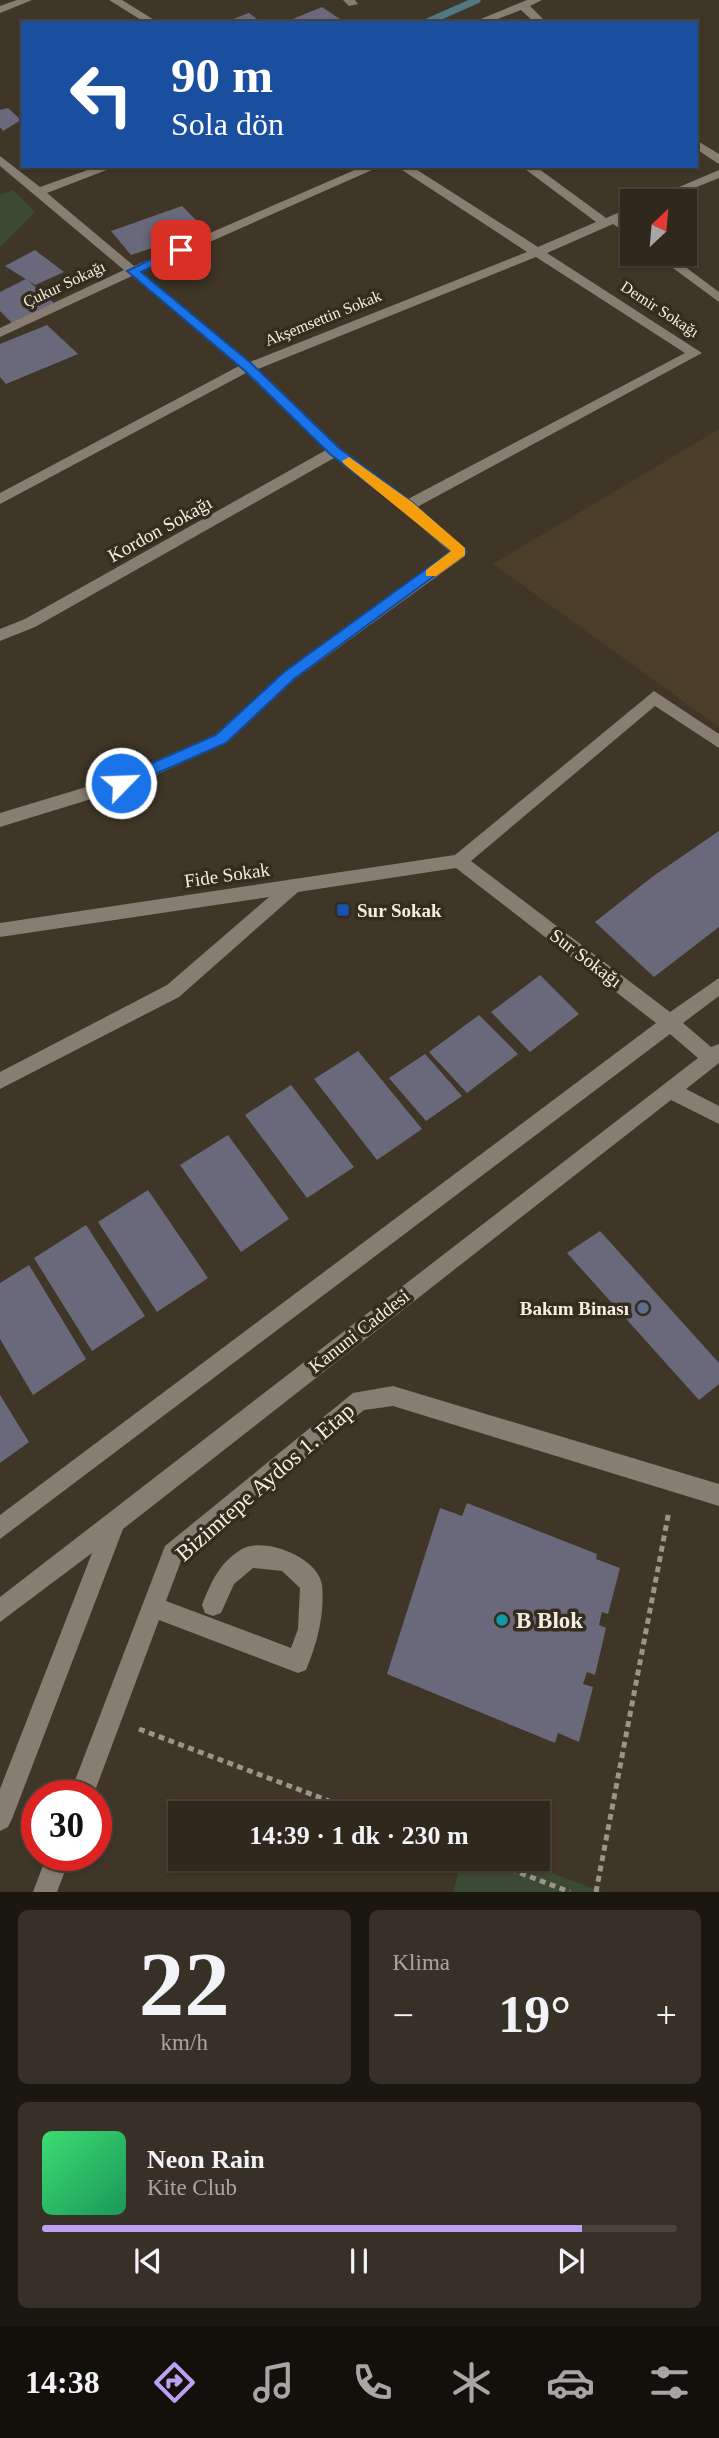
<!DOCTYPE html>
<html lang="tr">
<meta charset="utf-8">
<style>
:root{--surface:#2f281d;--page:#373026;--text:#f1f3f6;--muted:#a7a6a4;--line:#4a443b;--accent:#bca0f2}
body{margin:0;font-family:"Times New Roman",serif;background:var(--page);color:var(--text);height:100vh;display:flex;flex-direction:column;font-size:26px;white-space:nowrap}
*{box-sizing:border-box;margin:0}
p{font-size:23px;color:var(--muted)}
.icon{flex:none;width:38px;height:38px;fill:none;stroke:currentColor;stroke-width:2;stroke-linecap:round;stroke-linejoin:round}
.map{position:relative;height:1892px;overflow:hidden}
.side{display:flex;flex-direction:column;gap:18px;padding:18px;background:#1a1610;flex:1}
.side>*{flex:none}
.banner{position:absolute;left:21px;top:21px;width:677px;height:147px;border-radius:0px;box-shadow:0 2px 5px #0004,0 0 0 2px var(--line);background:#1a4fa0;color:#fff;overflow:hidden}
.needle{width:46px;rotate:26deg}
.buttons{position:absolute;left:620px;top:189px;display:grid;gap:14px}
.buttons a{display:grid;place-items:center;width:77px;height:77px;border-radius:0px;background:var(--surface);box-shadow:0 2px 5px #0004,0 0 0 2px var(--line);font-size:35px}
.speed{position:absolute;left:21px;top:1780px;display:flex;gap:14px;font-size:35px;font-weight:700;text-align:center}
.speed>*{display:grid;place-content:center;width:91px;height:91px;border-radius:50%;background:var(--surface);box-shadow:0 2px 5px #0004,0 0 0 2px var(--line);line-height:1}
.speed .limit{border:10px solid #d22;background:#fff;color:#111}
.pin{position:absolute;display:grid;place-items:center;width:60px;height:60px;color:#fff;margin:-30px;border-radius:14px;box-shadow:0 4px 10px #0006}
.me{position:absolute;width:77px;margin:-38px;rotate:66deg;stroke-linejoin:round;filter:drop-shadow(0 0 5px #0008)}
.turn{display:flex;align-items:center;gap:24px;height:147px;padding:0 35px;font-size:32px}
.turn .icon{width:91px;height:91px;stroke-width:2.5}
.turn b{display:block;font-size:49px;line-height:60px}
.big{font-size:52px;font-weight:800;line-height:1.1}
.side .card{flex:1;display:flex;flex-direction:column;justify-content:center;gap:10px;min-width:0;padding:0 24px;border-radius:10px;background:var(--page)}
.side .dial{align-items:center;gap:0}
.dial b{font-size:91px;line-height:1}
.song{display:flex;align-items:center;gap:21px}
.cover{width:84px;height:84px;border-radius:10px;background:linear-gradient(135deg,hsl(140 70% 55%),hsl(150 70% 35%))}
.played{height:7px;border-radius:4px;background:linear-gradient(90deg,var(--accent) 85%,var(--line) 85%)}
.keys{display:flex;justify-content:space-around;direction:ltr}
.heat{display:flex;justify-content:space-between;align-items:center;font-size:38px;direction:ltr}
.side .tiles{flex:1;display:grid;gap:18px;grid-template-columns:1fr 1fr}
.card:last-child{grid-column:span 2}
.trip{position:absolute;left:168px;top:1801px;width:382px;height:70px;border-radius:0px;background:var(--surface);box-shadow:0 2px 5px #0004,0 0 0 2px var(--line);font-weight:800;line-height:70px;text-align:center}
.menu{display:flex;height:112px;justify-content:space-around;align-items:center;background:#13100c;color:var(--muted)}
.menu .icon{width:49px;height:49px}
.menu .selected{color:var(--accent)}
.menu b{font-size:32px;color:var(--text)}
.map>svg:first-child{display:block}
.built{fill:#4b3e29}
.green{fill:#3c4934}
.lines{fill:none;stroke-linecap:round;stroke-linejoin:round}
.stream{stroke:#517782;stroke-width:7}
.building{fill:#6a697b}
.path{stroke:#9c9488;stroke-width:5;stroke-dasharray:6 4.5;stroke-linecap:butt}
.minor{fill:#877d72;fill-rule:evenodd}
.route{fill:#1a73e8;stroke:#114b97;stroke-width:2}
.slow{fill:#f59e0b}
.transit-dot{fill:#1a4fb4;stroke:#352c1d;stroke-width:2.5}
.service-dot{fill:#5c6f8a;stroke:#352c1d;stroke-width:2.5}
.culture-dot{fill:#0f9aa8;stroke:#352c1d;stroke-width:2.5}
.labels{text-anchor:middle;dominant-baseline:central;stroke-width:7;stroke-linejoin:round;paint-order:stroke}
.far-street-label{font-size:16px;fill:#f3ede4;stroke:#352c1d}
.street-label{font-size:19px;fill:#f3ede4;stroke:#352c1d}
.poi-label{font-size:19px;font-weight:bold;fill:#f3ede4;stroke:#352c1d;text-anchor:start}
.near-street-label{font-size:23px;fill:#f3ede4;stroke:#352c1d}
.near-poi-label{font-size:23px;font-weight:bold;fill:#f3ede4;stroke:#352c1d;text-anchor:start}
</style>
<div class="map">
<svg width="719" height="1892" viewBox="0 0 719 1892">
<rect width="100%" height="100%" fill="#3f3627"/>
<!-- built -->
<polygon class="built" points="719,429 719,727 493,564"/>
<!-- green -->
<g class="green">
<polygon points="13,190 35,212 0,247 0,195"/>
<polygon points="462,1858 514,1859 603,1892 453,1892"/>
</g>
<g class="lines">
<!-- stream -->
<polyline class="stream" points="425,23 477,0"/>
</g>
<!-- building -->
<g class="building">
<polygon points="322,7 343,21 283,23"/>
<polygon points="249,13 262,23 222,23"/>
<polygon points="8,108 21,120 3,131 0,127 0,110"/>
<polygon points="182,206 206,230 131,255 111,231"/>
<polygon points="35,250 64,272 35,285 5,266"/>
<polygon points="26,279 54,303 12,323 0,311 0,292"/>
<polygon points="47,325 78,354 6,384 0,377 0,344"/>
<polygon points="719,831 719,927 654,977 595,922 652,877"/>
<polygon points="540,975 579,1014 530,1052 491,1012"/>
<polygon points="479,1015 518,1054 467,1093 429,1052"/>
<polygon points="358,1051 422,1129 377,1160 314,1079"/>
<polygon points="425,1054 462,1096 426,1121 389,1078"/>
<polygon points="291,1085 354,1167 307,1198 245,1115"/>
<polygon points="228,1135 289,1219 241,1252 180,1165"/>
<polygon points="148,1190 208,1278 157,1312 98,1222"/>
<polygon points="86,1225 145,1316 92,1351 34,1258"/>
<polygon points="600,1231 719,1363 719,1384 699,1400 567,1253"/>
<polygon points="29,1265 86,1359 33,1395 0,1339 0,1283"/>
<polygon points="0,1395 29,1442 0,1463"/>
<polygon points="467,1503 597,1554 596,1559 620,1568 608,1614 602,1612 599,1625 606,1628 595,1675 587,1672 583,1684 593,1687 579,1742 558,1733 555,1743 387,1674 440,1508 462,1516"/>
</g>
<g class="lines">
<!-- path -->
<g class="path">
<polyline points="139,1729 361,1813"/>
<polyline points="481,1858 570,1892"/>
<polyline points="596,1892 669,1511"/>
</g>
<!-- minor -->
<g class="minor">
<polygon points="17,0 32,0 0,13 0,6"/>
<polygon points="109,0 122,0 159,23 146,23"/>
<polygon points="343,0 355,0 358,4 349,6"/>
<polygon points="527,0 542,0 530,6 547,23 535,23 521,10 487,23 471,23"/>
<polygon points="696,140 719,154 719,164 696,149"/>
<path d="M 0,156 L 40,187 L 99,166 L 117,166 L 47,193 L 134,266 L 364,166 L 381,166 L 142,272 L 250,362 L 527,252 L 396,166 L 411,166 L 538,247 L 596,222 L 521,166 L 535,166 L 606,218 L 632,207 L 632,216 L 623,220 L 632,226 L 632,236 L 613,224 L 547,253 L 702,353 L 417,507 L 465,548 L 465,556 L 294,680 L 227,743 L 127,788 L 0,827 L 0,813 L 116,778 L 215,735 L 284,672 L 450,552 L 402,510 L 334,458 L 35,627 L 0,641 L 0,629 L 25,619 L 326,450 L 246,373 L 0,504 L 0,493 L 239,366 L 132,276 L 0,337 L 0,328 L 124,270 L 0,166 ZM 536,257 L 685,353 L 408,499 L 340,448 L 258,369 Z"/>
<polygon points="719,170 719,178 662,201 646,201"/>
<polygon points="654,254 668,254 719,292 719,302"/>
<polygon points="654,691 719,734 719,748 655,706 471,861 670,1012 719,978 719,996 683,1023 711,1047 719,1044 719,1063 686,1089 719,1106 719,1124 671,1100 123,1529 12,1819 8,1827 0,1831 0,1789 92,1553 0,1622 0,1597 698,1058 670,1034 0,1539 0,1515 656,1023 456,868 298,892 179,997 0,1089 0,1072 167,985 269,897 0,937 0,923 455,855"/>
<path d="M 393,1386 L 719,1484 L 719,1506 L 393,1406 L 364,1410 L 181,1561 L 166,1601 L 291,1648 L 298,1629 L 300,1588 L 282,1571 L 253,1568 L 234,1584 L 221,1613 L 213,1616 L 205,1613 L 202,1605 C 211,1582 220,1562 242,1549 C 265,1536 319,1558 322,1585 C 325,1614 317,1644 306,1670 L 298,1673 L 159,1620 L 93,1796 L 69,1796 L 165,1546 L 353,1393 Z"/>
<polygon points="47,1855 71,1855 57,1892 33,1892"/>
</g>
</g>
<!-- route -->
<polygon class="route" points="177,247 187,250 141,272 252,364 339,448 412,502 467,552 294,679 226,743 121,789 116,787 116,779 216,735 284,672 451,551 402,509 330,454 244,370 127,271"/>
<!-- slow -->
<polygon class="slow" points="349,457 412,502 465,548 465,555 436,576 426,576 426,570 451,551 344,464 342,461"/>
<!-- markers -->
<rect class="transit-dot" x="336" y="903" width="14" height="14" rx="3.5"/>
<circle class="service-dot" cx="643" cy="1308" r="7"/>
<circle class="culture-dot" cx="502" cy="1620" r="7"/>
<g class="labels">
<!-- far-street labels -->
<g class="far-street-label">
<text transform="translate(64 284) rotate(-25)">Çukur Sokağı</text>
<text transform="translate(660 309) rotate(33)">Demir Sokağı</text>
<text transform="translate(323 318) rotate(-22)">Akşemsettin Sokak</text>
</g>
<!-- street labels -->
<g class="street-label">
<text transform="translate(160 529) rotate(-29)">Kordon Sokağı</text>
<text transform="translate(227 875) rotate(-8)">Fide Sokak</text>
<text transform="translate(586 958) rotate(37)">Sur Sokağı</text>
<text transform="translate(359 1331) rotate(-38)">Kanuni Caddesi</text>
</g>
<!-- poi labels -->
<g class="poi-label">
<text x="357" y="910">Sur Sokak</text>
<text x="629" y="1308" text-anchor="end">Bakım Binası</text>
</g>
<!-- near-street labels -->
<g class="near-street-label">
<text transform="translate(265 1482) rotate(-41)">Bizimtepe Aydos 1. Etap</text>
</g>
<!-- near-poi labels -->
<g class="near-poi-label">
<text x="516" y="1620">B Blok</text>
</g>
</g>
</svg>
<div class="buttons">
<a><svg class="needle" viewBox="-14 -14 28 28"><path d="M0-13l5 13h-10z" fill="#e53935"/><path d="M0 13l5-13h-10z" fill="#a7a6a4"/></svg></a>
</div>
<div class="speed"><div class="limit">30</div></div>
<div class="pin" style="left:181px;top:250px;background:#d93025"><svg class="icon" aria-label="arrive" viewBox="0 0 24 24"><path d="M6 21V4h12l-3 4 3 4H6"/></svg></div>
<svg class="me" style="left:121px;top:783px" viewBox="-20 -20 40 40"><circle r="17" fill="#1a73e8" stroke="#fff" stroke-width="3"/><path d="M0-11L8 9 0 5-8 9z" fill="#fff"/></svg>
<div class="trip">14:39 · 1 dk · 230 m</div>
<div class="banner">
<div class="turn"><svg class="icon" aria-label="left" viewBox="0 0 24 24"><path d="M17 20v-9H6M10 6l-5 5 5 5"/></svg><div><b>90 m</b>Sola dön</div></div>
</div>
</div>
<section class="side">
<div class="tiles">
<div class="card dial"><b>22</b><p>km/h</p></div>
<div class="card"><p>Klima</p>
<div class="heat"><a>−</a><b class="big">19°</b><a>+</a></div>
</div>
<div class="card">
<div class="song"><i class="cover"></i><div><b>Neon Rain</b><p>Kite Club</p></div></div>
<div class="played"></div>
<div class="keys"><svg class="icon" aria-label="previous" viewBox="0 0 24 24"><path d="M18 5L8 12l10 7zM5 5v14"/></svg><svg class="icon" aria-label="pause" viewBox="0 0 24 24"><path d="M8 5v14M16 5v14"/></svg><svg class="icon" aria-label="next" viewBox="0 0 24 24"><path d="M6 5l10 7-10 7zM19 5v14"/></svg></div>
</div>
</div>
</section>
<nav class="menu">
<b>14:38</b>
<svg class="icon selected" aria-label="directions" viewBox="0 0 24 24"><path d="M12 3l9 9-9 9-9-9zM9 14v-3h6M13 9l2 2-2 2"/></svg>
<svg class="icon" aria-label="music" viewBox="0 0 24 24"><path d="M9 18V5l10-2v13"/><circle cx="6" cy="18" r="3"/><circle cx="16" cy="16" r="3"/></svg>
<svg class="icon" aria-label="phone" viewBox="0 0 24 24"><path d="M5 4h4l2 5-3 2q2 4 5 5l2-3 5 2v4C11 20 4 13 5 4z"/></svg>
<svg class="icon" aria-label="climate" viewBox="0 0 24 24"><path d="M12 3v18M4 7l16 10M4 17L20 7"/></svg>
<svg class="icon" aria-label="car" viewBox="0 0 24 24"><path d="M5 17H2v-5l4-1 3-4h7l3 4 3 1v5h-3M9 17h6M6 11h13"/><circle cx="7" cy="17" r="2"/><circle cx="17" cy="17" r="2"/></svg>
<svg class="icon" aria-label="filters" viewBox="0 0 24 24"><path d="M4 7h16M4 17h16"/><circle cx="9" cy="7" r="2"/><circle cx="15" cy="17" r="2"/></svg>
</nav>
